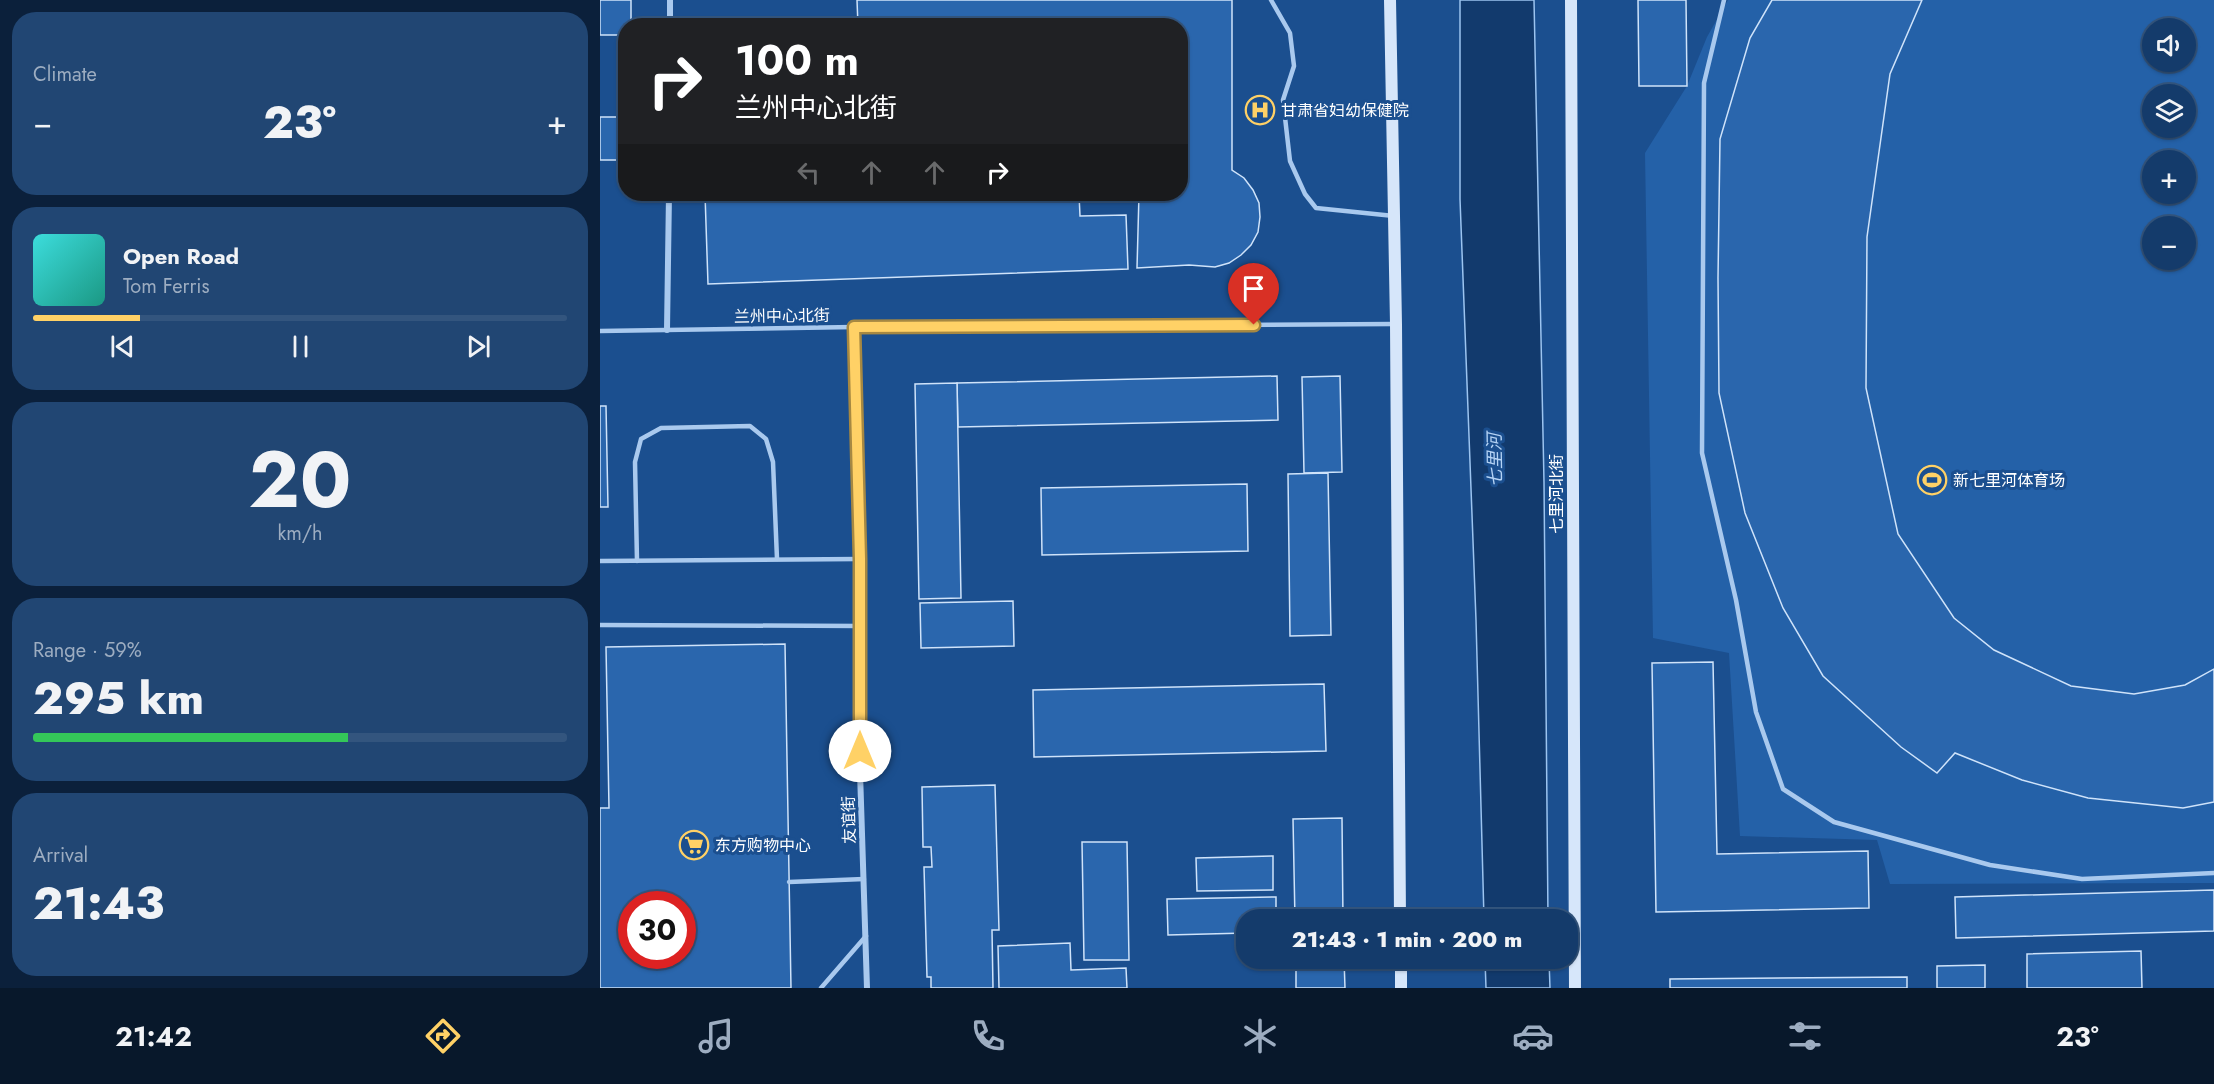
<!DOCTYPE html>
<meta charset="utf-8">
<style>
:root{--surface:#143b6b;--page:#214673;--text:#f1f3f6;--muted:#9dadc1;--line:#33557e;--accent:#ffd166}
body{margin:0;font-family:Jost,"Noto Sans SC",sans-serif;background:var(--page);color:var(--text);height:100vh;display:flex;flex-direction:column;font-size:22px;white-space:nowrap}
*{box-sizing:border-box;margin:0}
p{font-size:20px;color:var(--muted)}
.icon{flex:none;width:33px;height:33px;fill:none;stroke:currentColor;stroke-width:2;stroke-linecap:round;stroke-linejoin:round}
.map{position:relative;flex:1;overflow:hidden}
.details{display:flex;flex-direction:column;gap:12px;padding:12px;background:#0b203b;width:600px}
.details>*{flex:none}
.banner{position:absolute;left:18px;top:18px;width:570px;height:183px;border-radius:24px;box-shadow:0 2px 4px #0004,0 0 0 2px var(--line);background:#202124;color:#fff;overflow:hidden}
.buttons{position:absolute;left:1542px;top:18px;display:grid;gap:12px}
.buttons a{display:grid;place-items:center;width:54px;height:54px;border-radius:50%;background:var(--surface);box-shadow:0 2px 4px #0004,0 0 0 2px var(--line);font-size:30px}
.speed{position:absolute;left:18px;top:891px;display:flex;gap:12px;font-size:30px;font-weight:700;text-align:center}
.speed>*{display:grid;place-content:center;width:78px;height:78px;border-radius:50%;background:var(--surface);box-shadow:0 2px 4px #0004,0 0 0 2px var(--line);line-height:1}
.speed .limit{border:9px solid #d22;background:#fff;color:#111}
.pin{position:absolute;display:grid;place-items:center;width:51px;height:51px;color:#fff;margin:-62px -26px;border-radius:50% 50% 50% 0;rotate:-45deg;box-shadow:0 0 6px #0007}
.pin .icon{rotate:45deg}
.me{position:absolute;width:66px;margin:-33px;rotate:0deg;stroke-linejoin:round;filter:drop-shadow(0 0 4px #0008)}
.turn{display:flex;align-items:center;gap:21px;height:126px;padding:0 18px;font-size:27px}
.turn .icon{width:78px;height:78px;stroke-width:2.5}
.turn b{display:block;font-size:42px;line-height:51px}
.lanes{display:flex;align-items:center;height:57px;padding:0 18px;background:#0003;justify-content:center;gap:30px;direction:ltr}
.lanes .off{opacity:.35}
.big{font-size:45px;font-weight:800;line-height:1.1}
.details .widget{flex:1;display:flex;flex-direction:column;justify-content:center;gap:9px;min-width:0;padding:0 21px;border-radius:24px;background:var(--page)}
.details .dial{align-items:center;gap:0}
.dial b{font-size:78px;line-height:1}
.song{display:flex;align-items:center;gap:18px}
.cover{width:72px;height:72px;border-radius:9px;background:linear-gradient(135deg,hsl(180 70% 55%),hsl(170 70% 35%))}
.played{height:6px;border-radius:3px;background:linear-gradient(90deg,var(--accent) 20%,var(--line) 20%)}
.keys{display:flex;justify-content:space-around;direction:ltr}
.heat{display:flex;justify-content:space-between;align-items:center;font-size:33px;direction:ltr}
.charge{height:9px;border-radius:4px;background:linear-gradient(90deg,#34c759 59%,var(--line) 0)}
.trip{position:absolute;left:636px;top:909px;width:342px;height:60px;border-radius:24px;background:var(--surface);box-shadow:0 2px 4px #0004,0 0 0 2px var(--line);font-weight:800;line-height:60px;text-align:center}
.dock{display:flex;height:96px;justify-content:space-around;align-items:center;background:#08182b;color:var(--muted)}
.dock .icon{width:42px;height:42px}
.dock .current{color:var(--accent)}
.dock b{font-size:27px;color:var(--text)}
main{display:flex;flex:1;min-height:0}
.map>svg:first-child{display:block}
.green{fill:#2461a8;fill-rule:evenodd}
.water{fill:#123a6d;stroke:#9cc4f0;stroke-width:1.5}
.building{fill:#2a66ad;stroke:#cfe3fa;stroke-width:1.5;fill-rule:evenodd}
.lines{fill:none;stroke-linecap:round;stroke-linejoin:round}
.lane{stroke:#a9c9ee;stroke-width:4.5}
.street{stroke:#a9c9ee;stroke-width:6}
.secondary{stroke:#d6e6fa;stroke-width:12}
.route-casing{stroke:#a68842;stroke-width:15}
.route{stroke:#ffd166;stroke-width:10}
.labels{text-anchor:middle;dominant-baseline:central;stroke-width:6;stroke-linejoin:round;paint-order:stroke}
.poi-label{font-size:16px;fill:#fff;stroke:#1b4f8f;text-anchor:start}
.street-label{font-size:16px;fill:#fff;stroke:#1b4f8f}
.water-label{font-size:18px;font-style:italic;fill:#b5d3f5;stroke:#1b4f8f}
</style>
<main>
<section class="details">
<div class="widget"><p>Climate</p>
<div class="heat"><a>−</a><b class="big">23°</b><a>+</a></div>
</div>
<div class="widget">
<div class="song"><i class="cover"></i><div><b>Open Road</b><p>Tom Ferris</p></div></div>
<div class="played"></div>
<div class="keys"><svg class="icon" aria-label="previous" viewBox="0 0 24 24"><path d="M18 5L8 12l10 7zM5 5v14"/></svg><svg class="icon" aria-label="pause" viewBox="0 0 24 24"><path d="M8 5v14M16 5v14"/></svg><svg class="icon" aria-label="next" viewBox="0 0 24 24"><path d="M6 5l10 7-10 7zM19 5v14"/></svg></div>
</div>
<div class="widget dial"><b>20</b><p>km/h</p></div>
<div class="widget"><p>Range · 59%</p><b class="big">295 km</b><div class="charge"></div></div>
<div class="widget"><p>Arrival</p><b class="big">21:43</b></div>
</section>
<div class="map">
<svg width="1614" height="988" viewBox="0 0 1614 988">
<rect width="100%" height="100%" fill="#1b4f8f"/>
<!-- green -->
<path class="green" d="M 1128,0 L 1614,0 L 1614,883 L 1290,884 L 1277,840 L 1140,836 L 1129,653 L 1053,638 L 1045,153 L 1087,86 L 1107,37 ZM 1552,28 L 1586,28 L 1586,62 L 1552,62 ZM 1552,94 L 1586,94 L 1586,128 L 1552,128 ZM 1552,160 L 1586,160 L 1586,194 L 1552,194 ZM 1552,226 L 1586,226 L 1586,260 L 1552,260 Z"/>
<!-- water -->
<g class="water">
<polygon points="860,0 934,0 944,482 948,919 884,919 876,620 860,199"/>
<polygon points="885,959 949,959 950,988 886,988"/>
</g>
<!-- building -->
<g class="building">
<polygon points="0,0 31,0 31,26 26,26 26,35 0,35"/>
<polygon points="257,0 632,0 632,170 644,178 653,190 659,203 660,217 658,232 651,245 641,255 629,263 615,267 589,265 537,268 539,194 580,194 580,26 258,26"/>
<polygon points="1038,0 1086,0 1087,86 1039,86"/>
<polygon points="1172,0 1322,0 1290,74 1267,237 1266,388 1298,534 1354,618 1394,650 1471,686 1534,694 1585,685 1614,669 1614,802 1583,808 1488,798 1422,780 1355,753 1337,773 1301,747 1223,676 1183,608 1145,513 1119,393 1118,278 1120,139 1150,38"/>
<rect x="0" y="117" width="26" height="43"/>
<polygon points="105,194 199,194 199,196 274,194 479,194 480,216 526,215 528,269 108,284"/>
<polygon points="677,376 678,420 358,427 357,383"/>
<polygon points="740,376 742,472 704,473 702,377"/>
<polygon points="357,383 361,598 319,599 315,384"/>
<polygon points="0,406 6,406 8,507 0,507"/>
<polygon points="728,473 731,635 690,636 688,474"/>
<polygon points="647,484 648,551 442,555 441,488"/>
<polygon points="413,601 414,646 321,648 320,603"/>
<path d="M 185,644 L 191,988 L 0,988 L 0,808 L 9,808 L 6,647 ZM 32,904 L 82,904 L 82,956 L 32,956 Z"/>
<polygon points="1113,662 1117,854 1268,851 1269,908 1056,912 1052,663"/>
<polygon points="724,684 726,751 434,757 433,690"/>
<polygon points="395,785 399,930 392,930 393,988 331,988 331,977 327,977 324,867 332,867 331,847 323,847 322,787"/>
<polygon points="742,818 743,920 695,920 693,819"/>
<polygon points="482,842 527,842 529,960 484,960"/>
<polygon points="673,856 673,890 597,891 596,858"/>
<polygon points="1614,890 1614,931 1356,938 1355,897"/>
<polygon points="676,897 676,920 646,920 646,933 568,935 567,899"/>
<polygon points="470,943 471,970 526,968 527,988 399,988 398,946"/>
<polygon points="1541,951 1542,988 1427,988 1427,954"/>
<polygon points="696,958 744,958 745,988 696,988"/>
<polygon points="1385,965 1385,988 1337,988 1337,966"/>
<polygon points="1307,977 1307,988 1070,988 1070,979"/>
</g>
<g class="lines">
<!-- lane -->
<g class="lane">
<polyline points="671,0 690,33 694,66 683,100 690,161 705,194 716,208 794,216"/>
<polyline points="1124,0 1104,83 1102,453 1136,600 1156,712 1183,789 1234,822 1390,865 1482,879 1614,873"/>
<polyline points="0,331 254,327 795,324"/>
<polyline points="0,561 259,559"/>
<polyline points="37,561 35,462 41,439 61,428 150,426 166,439 173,462 177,559"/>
<polyline points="0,625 260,626"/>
<polyline points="189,882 264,879"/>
<polyline points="221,988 266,936"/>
</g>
<!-- street -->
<g class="street">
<polyline points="70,26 70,0"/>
<polyline points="254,327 260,602 260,772 267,988"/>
<polyline points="67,330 69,194"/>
</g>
<!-- secondary -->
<g class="secondary">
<polyline points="790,0 796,324 800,920"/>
<polyline points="971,0 975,988"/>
<polyline points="801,958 801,988"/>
</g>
</g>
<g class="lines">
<!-- route casing -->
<g class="route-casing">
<polyline id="route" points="260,751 260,559 254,327 654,325"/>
</g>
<!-- route -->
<use href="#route" class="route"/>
</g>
<!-- icons -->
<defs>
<g id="hospital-ring" transform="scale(1.5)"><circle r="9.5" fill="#1b4f8f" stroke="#ffd166" stroke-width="1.5"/><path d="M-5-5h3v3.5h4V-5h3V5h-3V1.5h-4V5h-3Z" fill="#ffd166"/></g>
<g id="stadium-ring" transform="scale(1.5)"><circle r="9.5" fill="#1b4f8f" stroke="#ffd166" stroke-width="1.5"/><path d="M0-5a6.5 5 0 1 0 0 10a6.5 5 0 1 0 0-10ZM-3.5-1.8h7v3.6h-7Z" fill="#ffd166"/></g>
<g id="supermarket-ring" transform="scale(1.5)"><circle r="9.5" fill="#1b4f8f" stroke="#ffd166" stroke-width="1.5"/><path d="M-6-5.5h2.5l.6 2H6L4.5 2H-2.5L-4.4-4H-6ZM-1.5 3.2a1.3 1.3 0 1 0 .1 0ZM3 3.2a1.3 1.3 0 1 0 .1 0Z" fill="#ffd166"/></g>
</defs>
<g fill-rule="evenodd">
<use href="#hospital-ring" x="660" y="110"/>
<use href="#stadium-ring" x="1332" y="480"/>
<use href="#supermarket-ring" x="94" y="845"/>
</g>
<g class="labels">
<!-- poi labels -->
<g class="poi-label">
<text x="681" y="110">甘肃省妇幼保健院</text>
<text x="1353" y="480">新七里河体育场</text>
<text x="115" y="845">东方购物中心</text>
</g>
<!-- street labels -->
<g class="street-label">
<text transform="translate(182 316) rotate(-1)">兰州中心北街</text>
<text transform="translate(956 494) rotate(-90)">七里河北街</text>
<text transform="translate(249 820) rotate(-92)">友谊街</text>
</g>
<!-- water labels -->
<g class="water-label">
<text transform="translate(895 460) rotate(-91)">七里河</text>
</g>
</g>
</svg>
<div class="buttons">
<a><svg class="icon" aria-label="sound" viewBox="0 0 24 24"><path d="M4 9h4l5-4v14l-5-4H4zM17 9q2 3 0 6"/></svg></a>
<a><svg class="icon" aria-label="layers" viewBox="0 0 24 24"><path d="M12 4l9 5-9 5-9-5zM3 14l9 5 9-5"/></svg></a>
<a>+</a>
<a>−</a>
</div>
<div class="speed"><div class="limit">30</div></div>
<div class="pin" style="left:654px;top:325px;background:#d93025"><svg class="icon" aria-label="arrive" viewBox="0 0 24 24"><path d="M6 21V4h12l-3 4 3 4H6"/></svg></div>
<svg class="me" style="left:260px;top:751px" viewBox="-20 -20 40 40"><circle r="19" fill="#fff"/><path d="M0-13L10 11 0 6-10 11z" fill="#ffd166"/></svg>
<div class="trip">21:43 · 1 min · 200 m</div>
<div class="banner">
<div class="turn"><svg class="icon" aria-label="right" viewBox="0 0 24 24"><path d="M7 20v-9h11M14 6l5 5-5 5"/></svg><div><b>100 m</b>兰州中心北街</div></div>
<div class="lanes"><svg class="icon off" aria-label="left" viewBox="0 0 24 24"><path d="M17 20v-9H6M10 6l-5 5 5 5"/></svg><svg class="icon off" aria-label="ahead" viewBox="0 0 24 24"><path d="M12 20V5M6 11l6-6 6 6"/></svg><svg class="icon off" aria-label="ahead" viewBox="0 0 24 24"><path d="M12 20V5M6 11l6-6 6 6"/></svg><svg class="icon" aria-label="right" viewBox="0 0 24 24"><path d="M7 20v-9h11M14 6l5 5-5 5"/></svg></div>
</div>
</div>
</main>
<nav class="dock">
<b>21:42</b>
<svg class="icon current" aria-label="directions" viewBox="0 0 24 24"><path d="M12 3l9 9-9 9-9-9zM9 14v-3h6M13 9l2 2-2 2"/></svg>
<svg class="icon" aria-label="music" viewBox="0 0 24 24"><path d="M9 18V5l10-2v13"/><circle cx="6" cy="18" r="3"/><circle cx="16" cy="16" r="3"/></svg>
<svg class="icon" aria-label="phone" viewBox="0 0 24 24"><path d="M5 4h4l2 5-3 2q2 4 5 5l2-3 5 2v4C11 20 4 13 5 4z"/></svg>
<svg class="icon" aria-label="climate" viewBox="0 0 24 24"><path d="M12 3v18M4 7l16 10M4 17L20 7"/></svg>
<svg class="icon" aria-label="car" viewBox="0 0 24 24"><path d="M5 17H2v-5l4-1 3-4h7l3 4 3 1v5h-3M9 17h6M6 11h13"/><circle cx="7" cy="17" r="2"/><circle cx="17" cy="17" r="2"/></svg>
<svg class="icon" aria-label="filters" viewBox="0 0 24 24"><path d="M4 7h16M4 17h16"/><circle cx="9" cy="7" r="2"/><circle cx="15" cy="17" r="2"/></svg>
<b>23°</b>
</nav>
